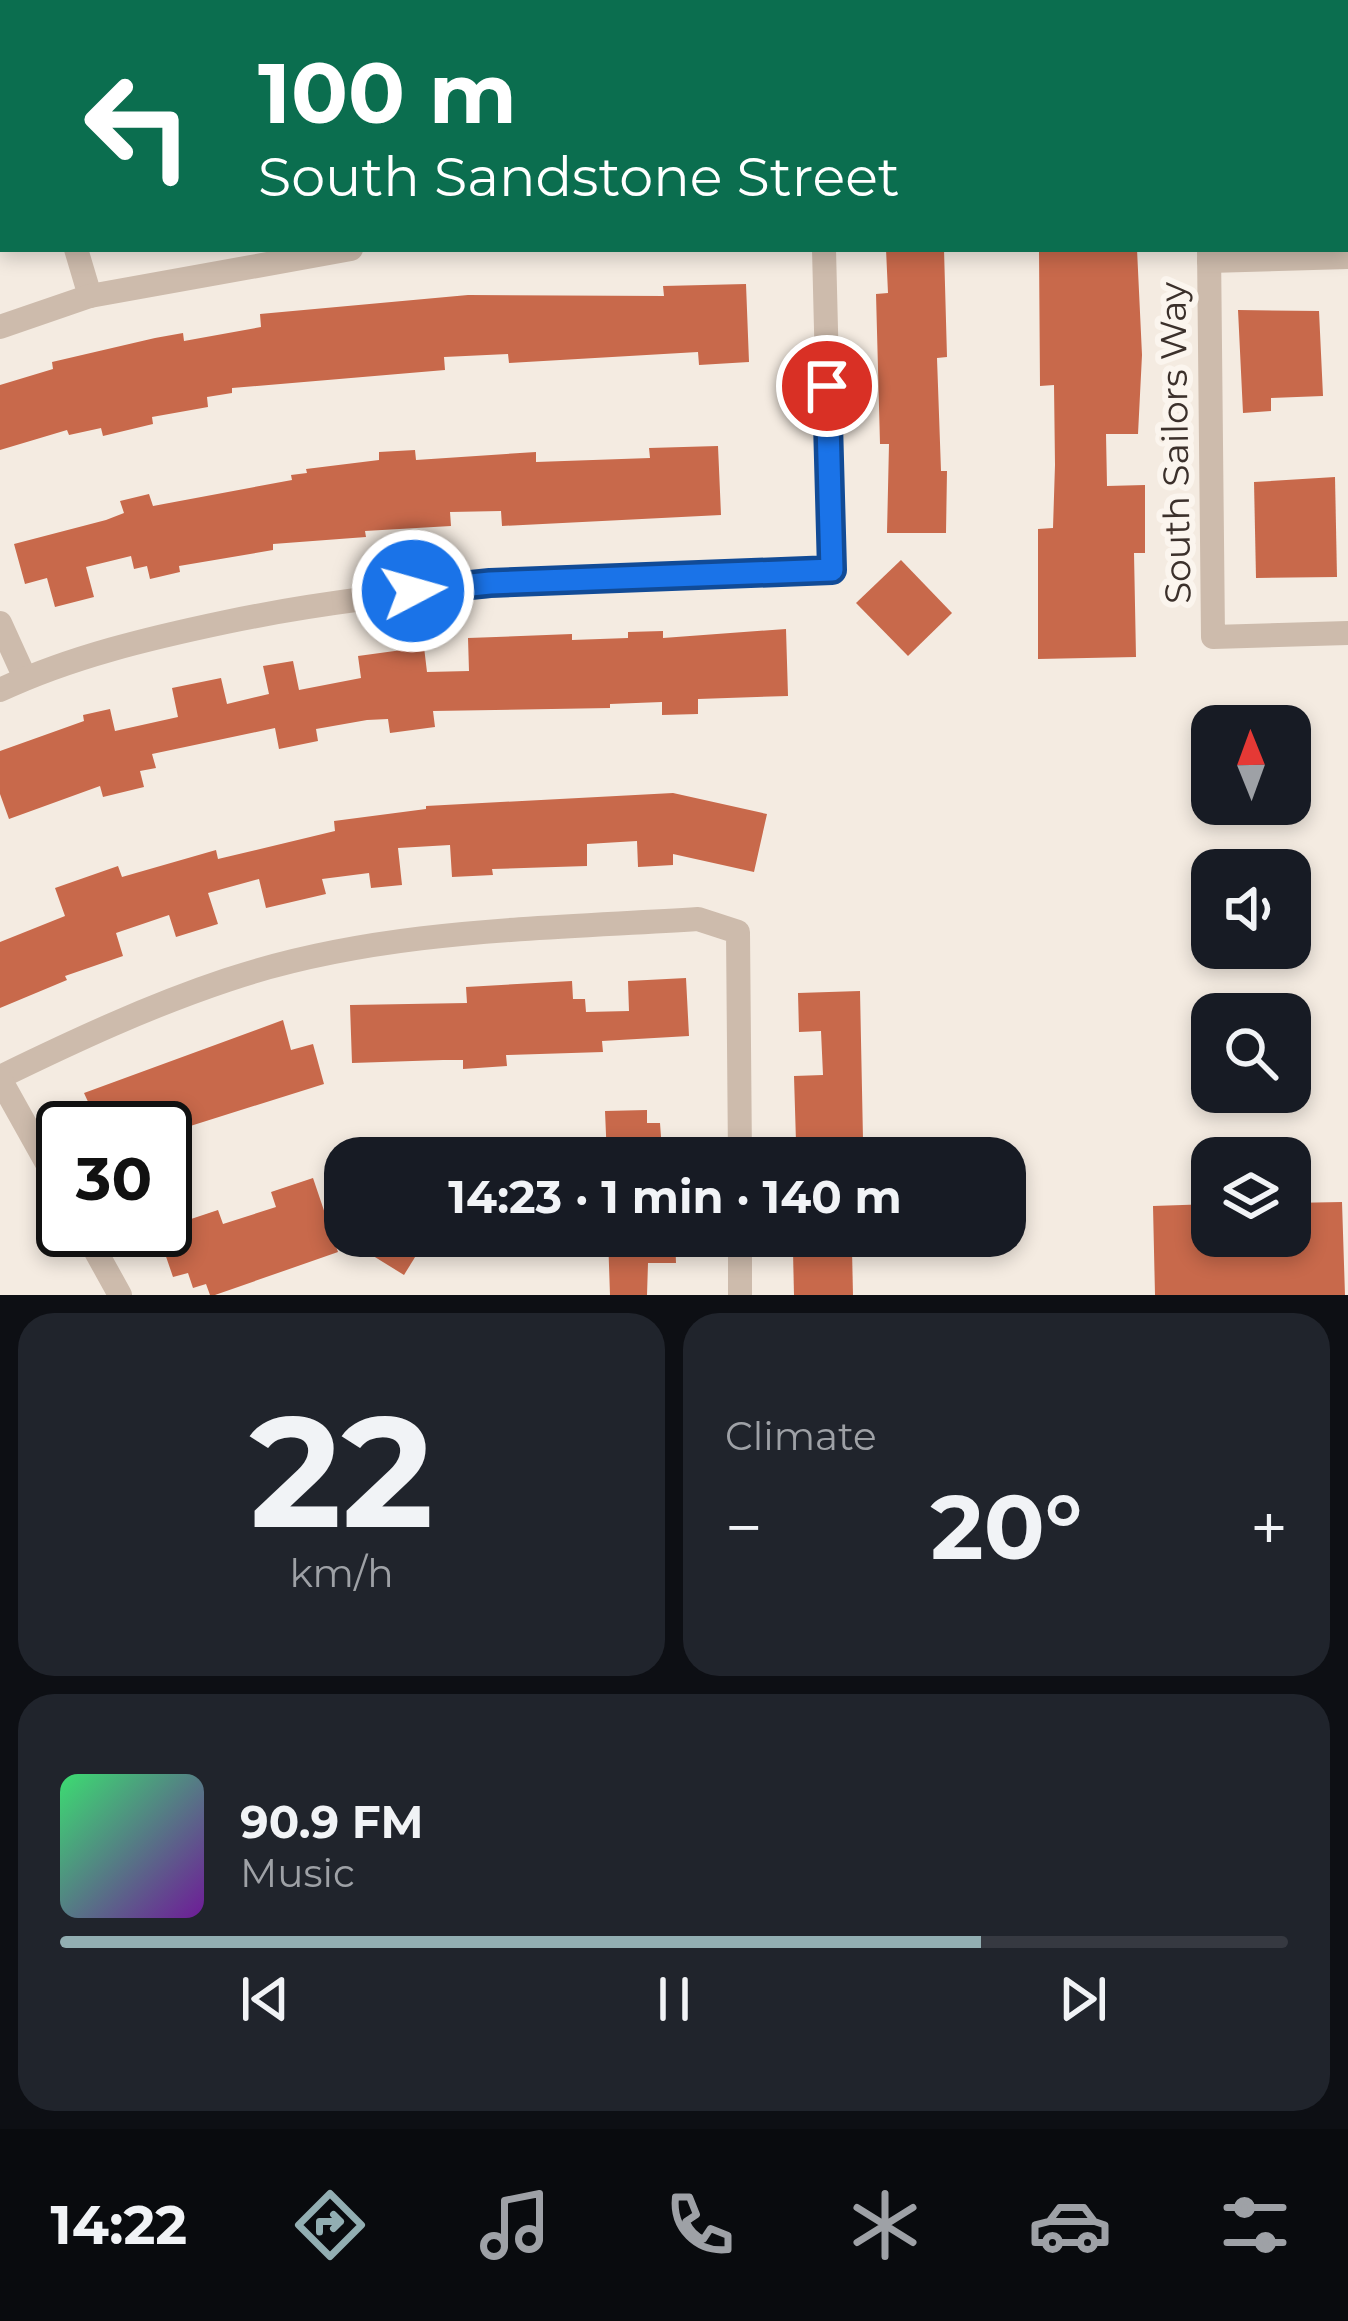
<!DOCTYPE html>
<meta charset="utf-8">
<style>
:root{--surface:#171b24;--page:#20242c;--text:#f1f3f6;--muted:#9ea1a6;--line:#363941;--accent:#92aeb2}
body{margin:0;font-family:Montserrat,sans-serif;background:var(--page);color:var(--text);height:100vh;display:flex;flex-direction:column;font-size:45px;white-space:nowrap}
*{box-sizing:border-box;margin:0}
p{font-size:39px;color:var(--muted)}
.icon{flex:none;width:66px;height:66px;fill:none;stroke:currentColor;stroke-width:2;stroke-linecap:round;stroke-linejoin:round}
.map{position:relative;height:1295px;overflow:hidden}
.drawer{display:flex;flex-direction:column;gap:18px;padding:18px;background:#0d0f14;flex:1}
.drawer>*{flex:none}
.top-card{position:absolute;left:0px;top:0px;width:1350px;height:252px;box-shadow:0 6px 18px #0003;background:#0b6e4f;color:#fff;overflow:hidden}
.needle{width:78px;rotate:359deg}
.controls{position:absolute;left:1191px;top:705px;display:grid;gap:24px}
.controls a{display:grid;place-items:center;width:120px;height:120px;border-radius:24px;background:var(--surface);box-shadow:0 6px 18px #0003;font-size:60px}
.speed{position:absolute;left:36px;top:1101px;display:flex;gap:24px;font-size:60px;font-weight:700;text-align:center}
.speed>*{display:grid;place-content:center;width:156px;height:156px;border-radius:50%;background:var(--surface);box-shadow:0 6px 18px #0003;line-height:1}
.speed .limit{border:6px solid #111;border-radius:18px;background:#fff;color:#111}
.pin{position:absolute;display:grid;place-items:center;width:102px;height:102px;color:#fff;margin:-51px;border:6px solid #fff;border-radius:50%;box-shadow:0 3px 12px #0007}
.me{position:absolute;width:132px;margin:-66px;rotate:84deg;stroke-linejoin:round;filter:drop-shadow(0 0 9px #0008)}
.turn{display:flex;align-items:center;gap:42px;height:252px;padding:0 60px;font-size:54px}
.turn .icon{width:156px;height:156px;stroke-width:2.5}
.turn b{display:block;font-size:84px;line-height:102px}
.big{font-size:90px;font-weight:700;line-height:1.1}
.drawer .widget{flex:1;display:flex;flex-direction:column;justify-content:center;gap:18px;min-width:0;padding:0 42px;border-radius:36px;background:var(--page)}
.drawer .dial{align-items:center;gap:0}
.dial b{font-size:156px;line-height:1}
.song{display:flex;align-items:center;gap:36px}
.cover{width:144px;height:144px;border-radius:18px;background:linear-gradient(135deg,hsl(140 70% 55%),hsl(280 70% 35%))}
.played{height:12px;border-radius:6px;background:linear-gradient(90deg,var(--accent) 75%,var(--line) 75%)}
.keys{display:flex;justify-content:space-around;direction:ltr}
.heat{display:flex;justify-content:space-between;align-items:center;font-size:66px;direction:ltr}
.drawer .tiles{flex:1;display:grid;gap:18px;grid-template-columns:1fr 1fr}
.widget:last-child{grid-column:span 2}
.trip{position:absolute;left:324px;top:1137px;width:702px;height:120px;border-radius:36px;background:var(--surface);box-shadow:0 6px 18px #0003;font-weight:700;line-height:120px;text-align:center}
.menu{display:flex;height:192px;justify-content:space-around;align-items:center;background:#090b0e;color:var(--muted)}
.menu .icon{width:84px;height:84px}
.menu .active{color:var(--accent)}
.menu b{font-size:54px;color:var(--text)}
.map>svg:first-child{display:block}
.building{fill:#c8694b}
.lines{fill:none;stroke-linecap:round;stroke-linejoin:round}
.minor{stroke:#cdbbac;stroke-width:24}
.route-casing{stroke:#114b97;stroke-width:30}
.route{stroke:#1a73e8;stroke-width:21}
.labels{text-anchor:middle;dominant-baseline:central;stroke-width:12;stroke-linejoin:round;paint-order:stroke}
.street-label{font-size:36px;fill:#3b302b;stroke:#fbf5ee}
</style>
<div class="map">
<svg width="1348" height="1295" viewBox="0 0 1348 1295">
<rect width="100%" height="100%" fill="#f4ebe1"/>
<!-- building -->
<g class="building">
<polygon points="886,249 944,249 947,357 937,358 941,471 947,471 946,533 887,533 889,444 880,444 876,294 888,293"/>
<polygon points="1137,249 1142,355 1138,434 1106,434 1107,486 1145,485 1145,553 1134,553 1136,657 1038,659 1038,529 1053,528 1055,465 1054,385 1040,386 1039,250"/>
<polygon points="746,284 749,362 699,365 698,352 509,363 508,354 444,357 445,370 232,388 232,393 207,397 208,407 152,417 153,424 103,436 101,428 69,435 67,430 0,450 0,385 53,369 52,362 155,338 183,333 184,341 261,327 260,314 468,295 664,296 663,286"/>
<polygon points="1238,310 1319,311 1323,396 1271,398 1271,411 1243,413"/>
<polygon points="718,446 721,515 502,526 501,511 450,512 451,526 365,531 366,537 273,544 273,550 179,566 180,572 150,579 147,566 134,569 131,556 86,567 94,597 55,607 47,578 25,584 14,544 106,520 124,513 120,501 149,494 153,506 292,480 291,475 307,473 306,469 379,460 379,452 415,450 416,460 536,452 536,462 650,458 649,448"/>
<polygon points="1335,477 1337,577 1256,578 1254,482"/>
<polygon points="901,560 952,613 908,656 856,603"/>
<polygon points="786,629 788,696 698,699 698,714 662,715 662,702 610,704 610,708 433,711 435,727 390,733 388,719 367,720 316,729 318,741 279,749 275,728 152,754 156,768 140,771 144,787 103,797 100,786 9,819 0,794 0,751 84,721 83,715 110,709 115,731 178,717 172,688 221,678 227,704 269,694 263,666 293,661 299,690 361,678 358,656 424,647 427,672 469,671 468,638 572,634 572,640 628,638 628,632 663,631 663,638"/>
<polygon points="673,793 767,814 754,872 673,854 673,865 638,867 637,841 587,844 587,866 492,869 493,875 452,877 450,845 398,848 402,885 371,888 369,873 322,879 326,894 266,908 259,879 208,893 218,924 176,937 169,915 116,933 123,956 65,976 67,980 0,1008 0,942 65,916 55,888 118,866 122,877 216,850 218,859 335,831 334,821 426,809 426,806"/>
<polygon points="686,978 689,1036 602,1041 603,1052 506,1055 507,1066 463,1069 463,1060 443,1060 352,1063 350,1005 467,1003 466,987 572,981 573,999 585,999 586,1012 629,1011 628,981"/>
<polygon points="860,991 863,1139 796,1142 794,1076 823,1075 821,1031 799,1032 798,993"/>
<polygon points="283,1020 291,1050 313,1044 324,1084 184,1128 100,1128 84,1093"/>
<polygon points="647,1110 647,1123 660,1123 661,1137 678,1137 679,1158 607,1158 605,1111"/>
<polygon points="313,1178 338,1252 215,1295 210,1295 206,1284 193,1288 188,1273 173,1277 160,1239 176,1234 173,1225 218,1210 223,1224 276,1207 271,1192"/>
<polygon points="1342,1202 1345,1295 1155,1295 1153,1206 1212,1204 1212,1236 1290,1236 1290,1203"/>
<polygon points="381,1236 428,1236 404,1275 370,1254"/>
<polygon points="608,1236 675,1236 676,1263 648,1263 647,1295 610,1295"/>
<polygon points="852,1250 853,1295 794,1295 793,1252"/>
</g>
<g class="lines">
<!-- minor -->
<g class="minor">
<polyline points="819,0 819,3"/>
<polyline points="1205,0 1205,3"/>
<polyline points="76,249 90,296"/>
<polyline points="1209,249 1213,637 1348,633"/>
<polyline points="1209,261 1348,257"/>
<polyline points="0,327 90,296 351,249"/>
<polyline points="0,623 25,678"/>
<path d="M 0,690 C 70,657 150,638 226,622 C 427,580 628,578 832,570 L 824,249"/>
<path d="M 0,1077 C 74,1041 149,1006 227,980 C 378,929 541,929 698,919 L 738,932 L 740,1158"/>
<polyline points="0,1079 63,1192"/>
<polyline points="84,1230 120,1295"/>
<polyline points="740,1236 740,1295"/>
</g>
</g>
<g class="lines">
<!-- route casing -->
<g class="route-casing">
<polyline id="route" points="413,591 490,583 832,570 827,386"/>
</g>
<!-- route -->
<use href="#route" class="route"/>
</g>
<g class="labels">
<!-- street labels -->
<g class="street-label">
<text transform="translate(1175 443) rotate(-91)">South Sailors Way</text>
</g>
</g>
</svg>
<div class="controls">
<a><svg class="needle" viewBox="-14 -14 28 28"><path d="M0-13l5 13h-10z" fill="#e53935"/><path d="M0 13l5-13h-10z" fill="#9ea1a6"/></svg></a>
<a><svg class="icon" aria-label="sound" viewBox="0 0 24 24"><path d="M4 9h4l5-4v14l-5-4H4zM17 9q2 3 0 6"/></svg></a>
<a><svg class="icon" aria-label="search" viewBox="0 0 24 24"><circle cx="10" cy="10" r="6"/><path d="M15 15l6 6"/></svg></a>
<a><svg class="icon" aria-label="layers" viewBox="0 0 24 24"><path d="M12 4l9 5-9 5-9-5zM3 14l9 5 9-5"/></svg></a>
</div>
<div class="speed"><div class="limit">30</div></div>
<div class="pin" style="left:827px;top:386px;background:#d93025"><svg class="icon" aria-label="arrive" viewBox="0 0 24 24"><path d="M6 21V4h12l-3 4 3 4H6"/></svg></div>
<svg class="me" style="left:413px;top:591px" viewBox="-20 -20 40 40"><circle r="17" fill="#1a73e8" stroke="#fff" stroke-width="3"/><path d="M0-11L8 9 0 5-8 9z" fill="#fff"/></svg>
<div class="trip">14:23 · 1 min · 140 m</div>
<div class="top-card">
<div class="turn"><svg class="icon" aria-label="left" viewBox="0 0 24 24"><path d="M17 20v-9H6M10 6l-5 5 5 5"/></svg><div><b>100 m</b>South Sandstone Street</div></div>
</div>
</div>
<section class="drawer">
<div class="tiles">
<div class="widget dial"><b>22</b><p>km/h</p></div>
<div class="widget"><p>Climate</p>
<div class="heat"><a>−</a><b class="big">20°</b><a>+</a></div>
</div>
<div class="widget">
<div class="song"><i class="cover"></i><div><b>90.9 FM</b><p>Music</p></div></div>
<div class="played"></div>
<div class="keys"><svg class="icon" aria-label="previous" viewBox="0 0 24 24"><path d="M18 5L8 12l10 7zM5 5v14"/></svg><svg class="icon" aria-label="pause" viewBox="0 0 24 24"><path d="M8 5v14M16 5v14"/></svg><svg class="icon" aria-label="next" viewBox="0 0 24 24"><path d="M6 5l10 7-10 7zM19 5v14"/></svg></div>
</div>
</div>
</section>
<nav class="menu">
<b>14:22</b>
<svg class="icon active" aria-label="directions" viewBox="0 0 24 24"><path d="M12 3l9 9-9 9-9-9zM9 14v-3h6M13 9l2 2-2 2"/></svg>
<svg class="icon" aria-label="music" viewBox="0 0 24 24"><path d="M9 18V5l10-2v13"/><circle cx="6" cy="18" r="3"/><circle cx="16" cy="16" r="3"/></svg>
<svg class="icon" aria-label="phone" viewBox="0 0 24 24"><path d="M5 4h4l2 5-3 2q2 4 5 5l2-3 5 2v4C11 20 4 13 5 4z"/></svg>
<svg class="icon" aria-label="climate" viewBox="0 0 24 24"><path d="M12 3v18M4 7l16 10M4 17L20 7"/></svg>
<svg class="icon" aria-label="car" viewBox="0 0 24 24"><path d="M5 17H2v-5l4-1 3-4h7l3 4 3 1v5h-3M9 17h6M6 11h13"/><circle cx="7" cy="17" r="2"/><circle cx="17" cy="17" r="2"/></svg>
<svg class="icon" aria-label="filters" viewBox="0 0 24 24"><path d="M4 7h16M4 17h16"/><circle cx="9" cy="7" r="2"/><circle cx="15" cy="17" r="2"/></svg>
</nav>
